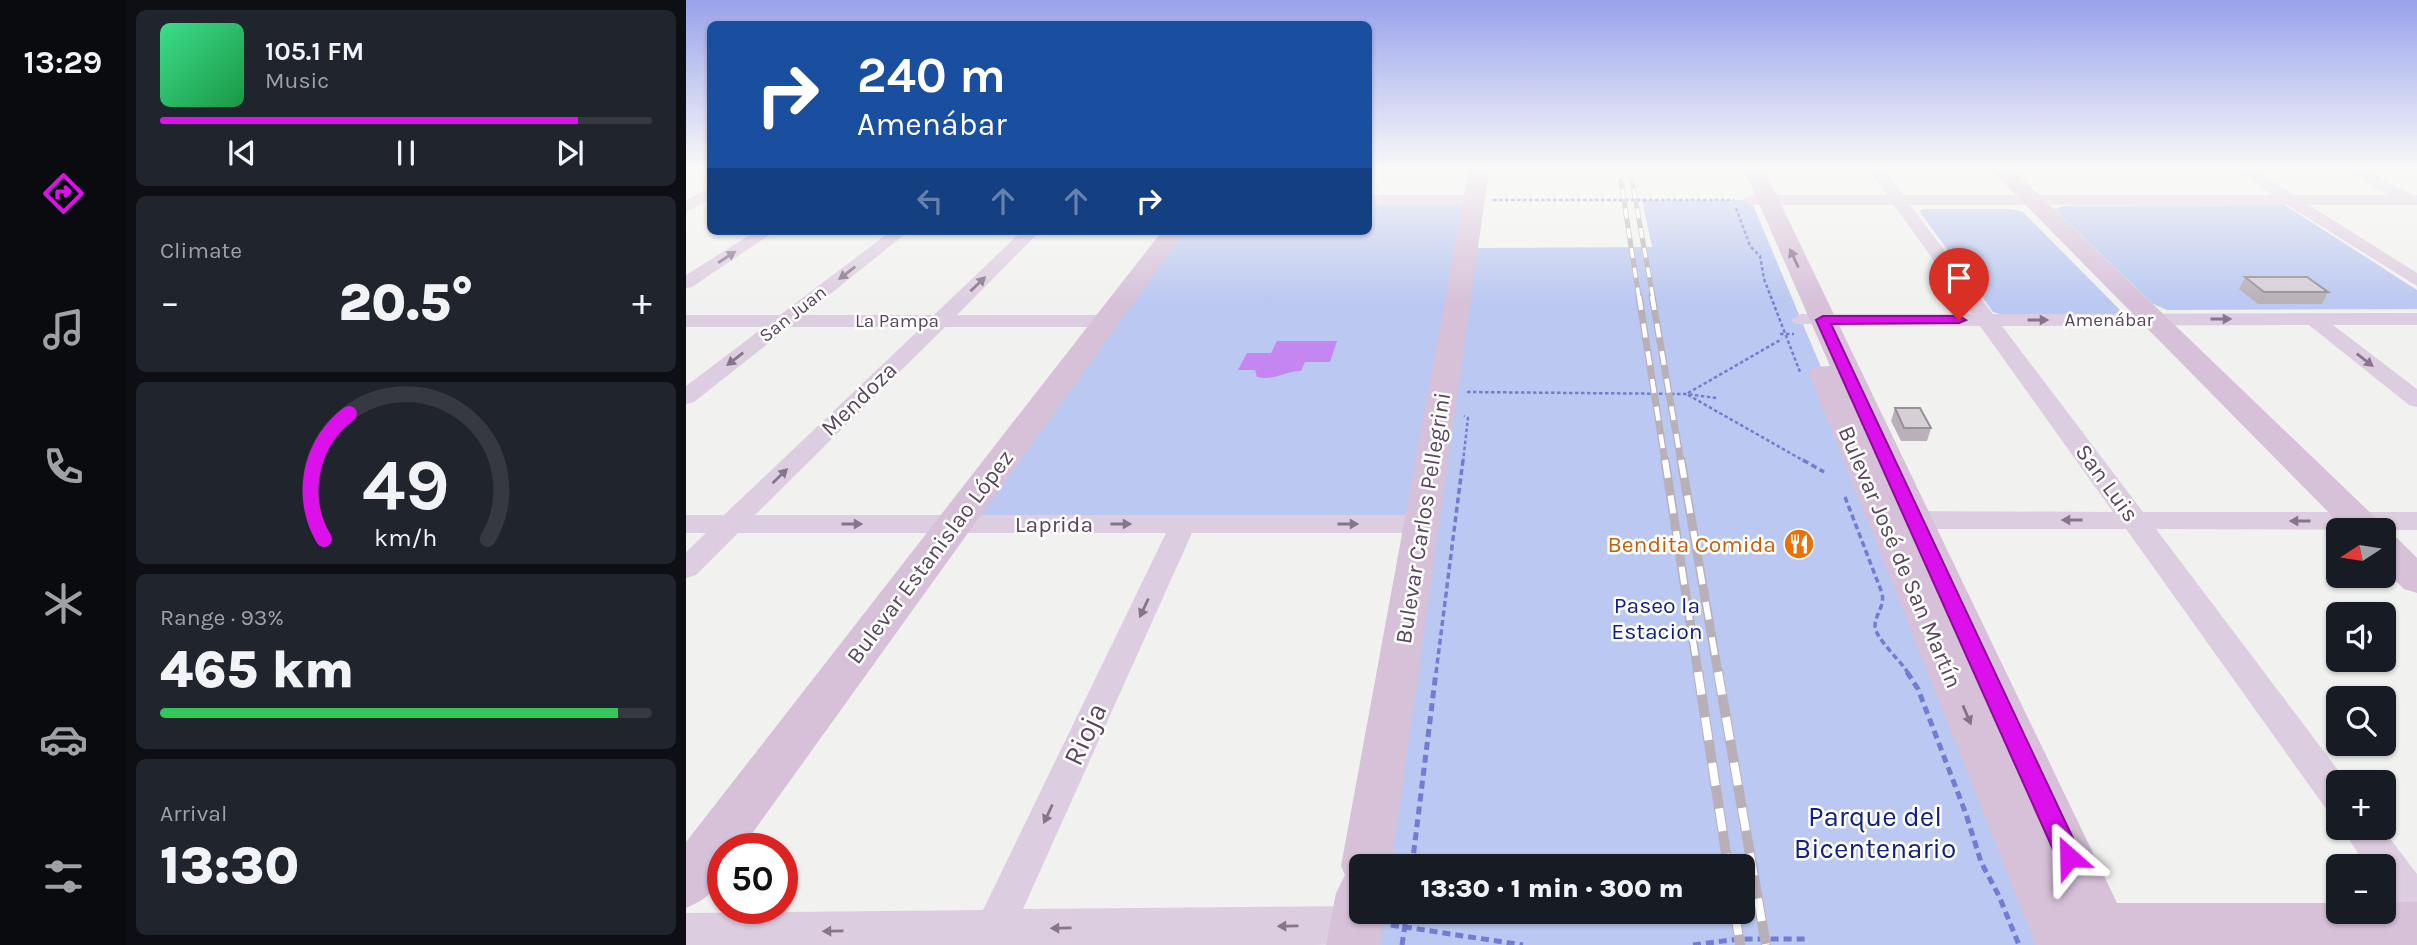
<!DOCTYPE html>
<meta charset="utf-8">
<style>
:root{--surface:#171b24;--page:#20242c;--text:#f1f3f6;--muted:#9ea1a6;--line:#363941;--accent:#dc10ea}
body{margin:0;font-family:Karla,sans-serif;background:var(--page);color:var(--text);height:100vh;display:flex;flex-direction:column;font-size:26px;white-space:nowrap}
*{box-sizing:border-box;margin:0}
p{font-size:23px;color:var(--muted)}
.icon{flex:none;width:38px;height:38px;fill:none;stroke:currentColor;stroke-width:2;stroke-linecap:round;stroke-linejoin:round}
.map{position:relative;flex:1;overflow:hidden}
.side{display:flex;flex-direction:column;gap:10px;padding:10px;background:#0d0f14;width:560px}
.side>*{flex:none}
.banner{position:absolute;left:21px;top:21px;width:665px;height:214px;border-radius:10px;box-shadow:0 2px 5px #0004;background:#1a4fa0;color:#fff;overflow:hidden}
.needle{width:46px;rotate:258deg}
.fabs{position:absolute;left:1640px;top:518px;display:grid;gap:14px}
.fabs a{display:grid;place-items:center;width:70px;height:70px;border-radius:10px;background:var(--surface);box-shadow:0 2px 5px #0004;font-size:35px}
.speed{position:absolute;left:21px;top:833px;display:flex;gap:14px;font-size:35px;font-weight:700;text-align:center}
.speed>*{display:grid;place-content:center;width:91px;height:91px;border-radius:50%;background:var(--surface);box-shadow:0 2px 5px #0004;line-height:1}
.speed .limit{border:10px solid #d22;background:#fff;color:#111}
.pin{position:absolute;display:grid;place-items:center;width:60px;height:60px;color:#fff;margin:-72px -30px;border-radius:50% 50% 50% 0;rotate:-45deg;box-shadow:0 0 7px #0007}
.pin .icon{rotate:45deg}
.me{position:absolute;width:77px;margin:-38px;rotate:335deg;stroke-linejoin:round;filter:drop-shadow(0 0 5px #0008)}
.turn{display:flex;align-items:center;gap:24px;height:147px;padding:0 35px;font-size:32px}
.turn .icon{width:91px;height:91px;stroke-width:2.5}
.turn b{display:block;font-size:49px;line-height:60px}
.lanes{display:flex;align-items:center;height:66px;padding:0 35px;background:#0003;justify-content:center;gap:35px;direction:ltr}
.lanes .off{opacity:.35}
.big{font-size:52px;font-weight:800;line-height:1.1}
.side .card{flex:1;display:flex;flex-direction:column;justify-content:center;gap:10px;min-width:0;padding:0 24px;border-radius:10px;background:var(--page)}
.side .dial{align-items:center;gap:0}
.dial svg{height:182px;overflow:visible;fill:none;stroke:var(--line);stroke-width:7;stroke-linecap:round;text-anchor:middle}
.dial text{fill:var(--text);stroke:none}
.song{display:flex;align-items:center;gap:21px}
.cover{width:84px;height:84px;border-radius:10px;background:linear-gradient(135deg,hsl(150 70% 55%),hsl(140 70% 35%))}
.played{height:7px;border-radius:4px;background:linear-gradient(90deg,var(--accent) 85%,var(--line) 85%)}
.keys{display:flex;justify-content:space-around;direction:ltr}
.heat{display:flex;justify-content:space-between;align-items:center;font-size:38px;direction:ltr}
.charge{height:10px;border-radius:5px;background:linear-gradient(90deg,#34c759 93%,var(--line) 0)}
.trip{position:absolute;left:663px;top:854px;width:406px;height:70px;border-radius:10px;background:var(--surface);box-shadow:0 2px 5px #0004;font-weight:800;line-height:70px;text-align:center}
main{display:flex;flex:1;min-height:0}
.menu{display:flex;flex-direction:column;width:126px;justify-content:space-around;align-items:center;background:#090b0e;color:var(--muted)}
.menu .icon{width:49px;height:49px}
.menu .on{color:var(--accent)}
.menu b{font-size:32px;color:var(--text)}
.map>svg:first-child{display:block}
.green{fill:#bbc8f1}
.water{fill:#c486f0}
.lines{fill:none;stroke-linecap:round;stroke-linejoin:round}
.path-far2{stroke:#727dd1;stroke-width:2.5;stroke-dasharray:3.5 2.5;stroke-linecap:butt}
.path-far1{stroke:#727dd1;stroke-width:3.5;stroke-dasharray:6 3.5;stroke-linecap:butt}
.path{stroke:#727dd1;stroke-width:5;stroke-dasharray:8 5;stroke-linecap:butt}
.street{fill:#ddcde0;fill-rule:evenodd}
.secondary{fill:#d6c1d9;fill-rule:evenodd}
.rail-far3-casing{stroke:#b8afb8;stroke-width:5}
.rail-far2-casing{stroke:#b8afb8;stroke-width:7}
.rail-far1-casing{stroke:#b8afb8;stroke-width:9}
.rail-casing{stroke:#b8afb8;stroke-width:10}
.rail-far3{stroke:#fff;stroke-width:3.5;stroke-dasharray:10;stroke-linecap:butt}
.rail-far2{stroke:#fff;stroke-width:4.5;stroke-dasharray:14;stroke-linecap:butt}
.rail-far1{stroke:#fff;stroke-width:6;stroke-dasharray:18;stroke-linecap:butt}
.rail{stroke:#fff;stroke-width:8;stroke-dasharray:23;stroke-linecap:butt}
.wall{fill:#b8b2b8}
.building{fill:#d6cfd6;stroke:#969196;stroke-width:2}
.oneway{fill:#88758b}
.oneway2{fill:#857188}
.route{fill:#dc10ea;stroke:#8f0a98;stroke-width:2}
.labels{text-anchor:middle;dominant-baseline:central;stroke-width:5;stroke-linejoin:round;paint-order:stroke}
.far-street-label{font-size:19px;fill:#5a465d;stroke:#fff}
.street-label{font-size:23px;fill:#5a465d;stroke:#fff}
.food-label{font-size:23px;fill:#c56008;stroke:#fff;text-anchor:end}
.park-label{font-size:23px;fill:#132183;stroke:#fff}
.near-street-label{font-size:28px;fill:#5a465d;stroke:#fff}
.near-park-label{font-size:28px;fill:#132183;stroke:#fff}
</style>
<main>
<nav class="menu">
<b>13:29</b>
<svg class="icon on" aria-label="directions" viewBox="0 0 24 24"><path d="M12 3l9 9-9 9-9-9zM9 14v-3h6M13 9l2 2-2 2"/></svg>
<svg class="icon" aria-label="music" viewBox="0 0 24 24"><path d="M9 18V5l10-2v13"/><circle cx="6" cy="18" r="3"/><circle cx="16" cy="16" r="3"/></svg>
<svg class="icon" aria-label="phone" viewBox="0 0 24 24"><path d="M5 4h4l2 5-3 2q2 4 5 5l2-3 5 2v4C11 20 4 13 5 4z"/></svg>
<svg class="icon" aria-label="climate" viewBox="0 0 24 24"><path d="M12 3v18M4 7l16 10M4 17L20 7"/></svg>
<svg class="icon" aria-label="car" viewBox="0 0 24 24"><path d="M5 17H2v-5l4-1 3-4h7l3 4 3 1v5h-3M9 17h6M6 11h13"/><circle cx="7" cy="17" r="2"/><circle cx="17" cy="17" r="2"/></svg>
<svg class="icon" aria-label="filters" viewBox="0 0 24 24"><path d="M4 7h16M4 17h16"/><circle cx="9" cy="7" r="2"/><circle cx="15" cy="17" r="2"/></svg>
</nav>
<section class="side">
<div class="card">
<div class="song"><i class="cover"></i><div><b>105.1 FM</b><p>Music</p></div></div>
<div class="played"></div>
<div class="keys"><svg class="icon" aria-label="previous" viewBox="0 0 24 24"><path d="M18 5L8 12l10 7zM5 5v14"/></svg><svg class="icon" aria-label="pause" viewBox="0 0 24 24"><path d="M8 5v14M16 5v14"/></svg><svg class="icon" aria-label="next" viewBox="0 0 24 24"><path d="M6 5l10 7-10 7zM19 5v14"/></svg></div>
</div>
<div class="card"><p>Climate</p>
<div class="heat"><a>−</a><b class="big">20.5°</b><a>+</a></div>
</div>
<div class="card dial"><svg viewBox="0 0 100 80">
<path d="M14 69A42 42 0 1 1 86 69"/>
<path d="M14 69A42 42 0 0 1 25 14" stroke="#dc10ea"/>
<text x="50" y="56" font-size="32" font-weight="700">49</text>
<text x="50" y="72" font-size="11">km/h</text>
</svg></div>
<div class="card"><p>Range · 93%</p><b class="big">465 km</b><div class="charge"></div></div>
<div class="card"><p>Arrival</p><b class="big">13:30</b></div>
</section>
<div class="map">
<svg width="1731" height="945" viewBox="0 0 1731 945">
<rect width="100%" height="100%" fill="#f1f2ef"/>
<!-- green -->
<g class="green">
<polygon points="683,200 788,200 781,248 966,247 956,200 1065,200 1377,945 667,945 676,912 1057,912 1057,866 680,866 736,524 269,524 488,231 682,231"/>
<polygon points="1599,205 1731,290 1731,309 1481,310 1467,304 1368,209 1379,206"/>
<polygon points="1237,209 1326,209 1337,212 1434,310 1431,315 1317,315 1307,312 1233,211"/>
</g>
<!-- water -->
<path class="water" d="M 591,341 L 651,341 L 644,362 L 619,362 L 615,371 C 599,371 588,381 571,377 L 569,370 L 552,370 L 561,353 L 585,353 Z"/>
<g class="lines">
<!-- path-far2 -->
<g class="path-far2">
<polyline points="807,200 1048,200"/>
<polyline points="1050,208 1064,246 1074,256 1078,279 1114,372"/>
<polyline points="1094,334 1108,334"/>
<polyline points="781,392 1000,394 1031,398"/>
<polyline points="1002,393 1096,339"/>
<polyline points="1002,395 1120,462"/>
<polyline points="777,462 782,418 778,416"/>
</g>
<!-- path-far1 -->
<g class="path-far1">
<polyline points="1117,460 1138,472"/>
<path d="M 1159,497 L 1196,593 C 1199,607 1189,614 1189,626 C 1189,638 1215,661 1222,673"/>
<polyline points="750,673 777,460"/>
</g>
<!-- path -->
<g class="path">
<polyline points="1221,672 1232,689 1280,814 1295,862 1313,896 1333,945"/>
<polyline points="726,866 750,672"/>
<polyline points="705,925 837,945"/>
<polyline points="716,945 721,912"/>
<polyline points="1007,945 1053,939 1119,939"/>
</g>
<!-- street -->
<g class="street">
<polygon points="1183,169 1198,169 1217,195 1587,195 1549,169 1566,169 1608,195 1703,195 1660,169 1678,169 1726,195 1731,195 1731,205 1623,205 1731,273 1731,286 1601,205 1224,205 1307,314 1731,313 1731,325 1647,325 1731,389 1731,407 1723,405 1623,325 1316,326 1457,512 1731,512 1731,530 1470,529 1661,782 1652,782 1652,814 1640,809 1440,529 1214,529 1205,526 1201,520 1205,514 1214,511 1427,512 1294,326 1108,324 1105,320 1115,314 1286,314 1208,205 1065,205 1057,200 1065,195 1201,195"/>
<polygon points="24,188 24,199 0,212 0,200"/>
<polygon points="682,195 788,195 796,200 788,205 682,205"/>
<polygon points="70,231 89,231 6,287 0,288 0,275"/>
<polygon points="205,231 223,231 118,315 248,315 336,231 354,231 271,315 421,315 431,321 421,327 259,327 69,515 736,515 745,518 749,524 745,530 736,533 506,533 337,909 670,906 676,908 676,912 684,912 690,925 684,939 670,944 627,945 0,945 0,913 297,910 480,533 52,533 10,575 0,578 0,552 20,533 0,533 0,515 38,515 236,327 103,327 8,402 0,404 0,386 78,327 0,327 0,315 94,315"/>
<polygon points="1656,828 1696,828 1731,874 1731,924 1717,918 1698,891 1698,866 1680,866"/>
</g>
<!-- secondary -->
<g class="secondary">
<polygon points="783,169 803,169 705,866 676,866 676,912 699,912 694,945 640,945 650,893 659,875 655,866"/>
<polygon points="1058,169 1078,169 1431,903 1652,903 1652,912 1698,912 1698,902 1731,902 1731,945 1350,945 1123,373 1127,367 1144,366"/>
<polygon points="1304,169 1326,169 1694,522 1699,530 1698,532 1660,530"/>
<path d="M 476,231 L 499,231 L 55,849 L 37,849 C 37,881 31,895 0,908 L 0,842 Z"/>
<polygon points="1698,535 1711,538 1731,558 1731,593 1718,589 1698,569"/>
</g>
<!-- rail-far3 casing -->
<g class="rail-far3-casing">
<g id="rail-far3">
<polyline points="933,169 953,298"/>
<polyline points="944,169 967,298"/>
</g>
</g>
<!-- rail-far2 casing -->
<g class="rail-far2-casing">
<g id="rail-far2">
<polyline points="953,296 979,462"/>
<polyline points="966,296 995,462"/>
</g>
</g>
<!-- rail-far1 casing -->
<g class="rail-far1-casing">
<g id="rail-far1">
<polyline points="979,460 1012,673"/>
<polyline points="995,460 1032,673"/>
</g>
</g>
<!-- rail casing -->
<g class="rail-casing">
<g id="rail">
<polyline points="1012,672 1042,866"/>
<polyline points="1032,672 1080,945"/>
<polyline points="1049,912 1054,945"/>
</g>
</g>
<!-- rail-far3 -->
<use href="#rail-far3" class="rail-far3"/>
<!-- rail-far2 -->
<use href="#rail-far2" class="rail-far2"/>
<!-- rail-far1 -->
<use href="#rail-far1" class="rail-far1"/>
<!-- rail -->
<use href="#rail" class="rail"/>
</g>
<!-- wall -->
<g class="wall">
<polygon points="1006,169 1033,169 1006,170"/>
<polygon points="1559,277 1642,292 1636,304 1572,304 1553,289"/>
<polygon points="1209,408 1245,428 1241,441 1215,441 1205,421"/>
</g>
<!-- building -->
<g class="building">
<polygon points="1559,277 1621,277 1642,292 1578,292"/>
<polygon points="1209,408 1234,408 1245,428 1218,428"/>
</g>
<!-- one-way arrows -->
<defs><path id="oneway-solid" d="M-6-.8H1V-3.2L6.5 0L1 3.2V.8H-6Z" transform="scale(1.75)"/></defs>
<g class="oneway">
<use href="#oneway-solid" transform="translate(41 257) rotate(-33)"/>
<use href="#oneway-solid" transform="translate(161 273) rotate(142)"/>
<use href="#oneway-solid" transform="translate(292 284) rotate(-44)"/>
<use href="#oneway-solid" transform="translate(1535 319)"/>
<use href="#oneway-solid" transform="translate(1352 320)"/>
<use href="#oneway-solid" transform="translate(49 359) rotate(142)"/>
<use href="#oneway-solid" transform="translate(1679 360) rotate(38)"/>
<use href="#oneway-solid" transform="translate(94 476) rotate(-44)"/>
<use href="#oneway-solid" transform="translate(1386 520) rotate(-180)"/>
<use href="#oneway-solid" transform="translate(1614 521) rotate(-180)"/>
<use href="#oneway-solid" transform="translate(166 524)"/>
<use href="#oneway-solid" transform="translate(435 524)"/>
<use href="#oneway-solid" transform="translate(662 524)"/>
<use href="#oneway-solid" transform="translate(458 608) rotate(115)"/>
<use href="#oneway-solid" transform="translate(362 814) rotate(115)"/>
<use href="#oneway-solid" transform="translate(602 926) rotate(179)"/>
<use href="#oneway-solid" transform="translate(375 928) rotate(179)"/>
<use href="#oneway-solid" transform="translate(147 931) rotate(179)"/>
</g>
<g class="oneway2">
<use href="#oneway-solid" transform="translate(1108 258) rotate(-115)"/>
<use href="#oneway-solid" transform="translate(1281 715) rotate(67)"/>
</g>
<!-- sky -->
<linearGradient id="sky" x2="0" y2="1"><stop stop-color="#99a2eb"/><stop offset="0.56" stop-color="#f9f9f8"/><stop offset="1" stop-color="#f9f9f8" stop-opacity="0"/></linearGradient>
<rect width="1731" height="301" fill="url(#sky)"/>
<!-- route -->
<polygon class="route" points="1137,316 1273,316 1280,320 1273,323 1145,324 1392,849 1395,857 1392,865 1383,869 1374,865 1130,320"/>
<!-- icons -->
<defs>
<g id="restaurant-disc" transform="scale(1.575)"><circle r="9.5" fill="#e8710a" stroke="#fff"/><path d="M-5-6h1v4h1v-4h1v4h1v-4h1v5L-1.5 .5V6h-2V.5L-5-1ZM5-6V6H3V1.5H1.5Q1.5-4 5-6Z" fill="#fff"/></g>
</defs>
<g fill-rule="evenodd">
<use href="#restaurant-disc" x="1113" y="544"/>
</g>
<g class="labels">
<!-- far-street labels -->
<g class="far-street-label">
<text transform="translate(107 314) rotate(-38)">San Juan</text>
<text x="1423" y="320">Amenábar</text>
<text x="211" y="321">La Pampa</text>
</g>
<!-- street labels -->
<g class="street-label">
<text transform="translate(173 399) rotate(-44)">Mendoza</text>
<text transform="translate(1421 483) rotate(54)">San Luis</text>
<text transform="translate(737 518) rotate(-81)">Bulevar Carlos Pellegrini</text>
<text x="368" y="524">Laprida</text>
<text transform="translate(244 557) rotate(-53)">Bulevar Estanislao López</text>
<text transform="translate(1214 557) rotate(67)">Bulevar José de San Martín</text>
</g>
<!-- food labels -->
<g class="food-label">
<text x="1090" y="544">Bendita Comida</text>
</g>
<!-- park labels -->
<g class="park-label">
<text x="971" y="605">Paseo la<tspan x="971" dy="26">Estacion</tspan></text>
</g>
<!-- near-street labels -->
<g class="near-street-label">
<text transform="translate(399 734) rotate(-65)">Rioja</text>
</g>
<!-- near-park labels -->
<g class="near-park-label">
<text x="1189" y="816">Parque del<tspan x="1189" dy="32">Bicentenario</tspan></text>
</g>
</g>
</svg>
<div class="fabs">
<a><svg class="needle" viewBox="-14 -14 28 28"><path d="M0-13l5 13h-10z" fill="#e53935"/><path d="M0 13l5-13h-10z" fill="#9ea1a6"/></svg></a>
<a><svg class="icon" aria-label="sound" viewBox="0 0 24 24"><path d="M4 9h4l5-4v14l-5-4H4zM17 9q2 3 0 6"/></svg></a>
<a><svg class="icon" aria-label="search" viewBox="0 0 24 24"><circle cx="10" cy="10" r="6"/><path d="M15 15l6 6"/></svg></a>
<a>+</a>
<a>−</a>
</div>
<div class="speed"><div class="limit">50</div></div>
<div class="pin" style="left:1273px;top:320px;background:#d93025"><svg class="icon" aria-label="arrive" viewBox="0 0 24 24"><path d="M6 21V4h12l-3 4 3 4H6"/></svg></div>
<svg class="me" style="left:1383px;top:857px" viewBox="-20 -20 40 40"><path d="M0-17L14 15 0 8-14 15z" fill="#dc10ea" stroke="#fff" stroke-width="4"/></svg>
<div class="trip">13:30 · 1 min · 300 m</div>
<div class="banner">
<div class="turn"><svg class="icon" aria-label="right" viewBox="0 0 24 24"><path d="M7 20v-9h11M14 6l5 5-5 5"/></svg><div><b>240 m</b>Amenábar</div></div>
<div class="lanes"><svg class="icon off" aria-label="left" viewBox="0 0 24 24"><path d="M17 20v-9H6M10 6l-5 5 5 5"/></svg><svg class="icon off" aria-label="ahead" viewBox="0 0 24 24"><path d="M12 20V5M6 11l6-6 6 6"/></svg><svg class="icon off" aria-label="ahead" viewBox="0 0 24 24"><path d="M12 20V5M6 11l6-6 6 6"/></svg><svg class="icon" aria-label="right" viewBox="0 0 24 24"><path d="M7 20v-9h11M14 6l5 5-5 5"/></svg></div>
</div>
</div>
</main>
